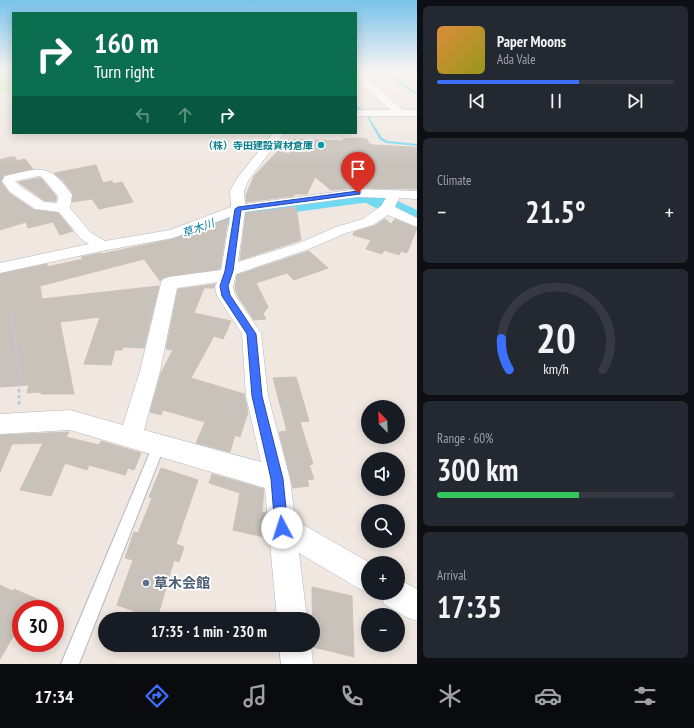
<!DOCTYPE html>
<meta charset="utf-8">
<style>
:root{--surface:#171b24;--page:#242831;--text:#f1f3f6;--muted:#9ea1a6;--line:#363941;--accent:#3d70ff}
body{margin:0;font-family:"PT Sans Narrow","Noto Sans JP",sans-serif;background:var(--page);color:var(--text);height:100vh;display:flex;flex-direction:column;font-size:15px;white-space:nowrap}
*{box-sizing:border-box;margin:0}
p{font-size:13px;color:var(--muted)}
.icon{flex:none;width:22px;height:22px;fill:none;stroke:currentColor;stroke-width:2;stroke-linecap:round;stroke-linejoin:round}
.map{position:relative;flex:1;overflow:hidden}
.details{display:flex;flex-direction:column;gap:6px;padding:6px;background:#0d0f14;width:277px}
.details>*{flex:none}
.hud{position:absolute;left:12px;top:12px;width:345px;height:122px;border-radius:0px;box-shadow:0 2px 10px #0003;background:#0b6e4f;color:#fff;overflow:hidden}
.needle{width:26px;rotate:337deg}
.controls{position:absolute;left:361px;top:400px;display:grid;gap:8px}
.controls a{display:grid;place-items:center;width:44px;height:44px;border-radius:50%;background:var(--surface);box-shadow:0 2px 10px #0003;font-size:20px}
.speed{position:absolute;left:12px;top:600px;display:flex;gap:8px;font-size:20px;font-weight:700;text-align:center}
.speed>*{display:grid;place-content:center;width:52px;height:52px;border-radius:50%;background:var(--surface);box-shadow:0 2px 10px #0003;line-height:1}
.speed .limit{border:6px solid #d22;background:#fff;color:#111}
.pin{position:absolute;display:grid;place-items:center;width:34px;height:34px;color:#fff;margin:-41px -17px;border-radius:50% 50% 50% 0;rotate:-45deg;box-shadow:0 0 4px #0007}
.pin .icon{rotate:45deg}
.me{position:absolute;width:44px;margin:-22px;rotate:355deg;stroke-linejoin:round;filter:drop-shadow(0 0 3px #0008)}
.turn{display:flex;align-items:center;gap:14px;height:84px;padding:0 16px;font-size:18px}
.turn .icon{width:52px;height:52px;stroke-width:2.5}
.turn b{display:block;font-size:28px;line-height:34px}
.lanes{display:flex;align-items:center;height:38px;padding:0 16px;background:#0003;justify-content:center;gap:20px;direction:ltr}
.lanes .off{opacity:.35}
.big{font-size:30px;font-weight:800;line-height:1.1}
.details .tile{flex:1;display:flex;flex-direction:column;justify-content:center;gap:6px;min-width:0;padding:0 14px;border-radius:6px;background:var(--page)}
.details .dial{align-items:center;gap:0}
.dial svg{height:104px;overflow:visible;fill:none;stroke:var(--line);stroke-width:7;stroke-linecap:round;text-anchor:middle}
.dial text{fill:var(--text);stroke:none}
.song{display:flex;align-items:center;gap:12px}
.cover{width:48px;height:48px;border-radius:6px;background:linear-gradient(135deg,hsl(30 70% 55%),hsl(60 70% 35%))}
.played{height:4px;border-radius:2px;background:linear-gradient(90deg,var(--accent) 60%,var(--line) 60%)}
.keys{display:flex;justify-content:space-around;direction:ltr}
.heat{display:flex;justify-content:space-between;align-items:center;font-size:22px;direction:ltr}
.charge{height:6px;border-radius:3px;background:linear-gradient(90deg,#34c759 60%,var(--line) 0)}
.trip{position:absolute;left:98px;top:612px;width:222px;height:40px;border-radius:20px;background:var(--surface);box-shadow:0 2px 10px #0003;font-weight:800;line-height:40px;text-align:center}
.dock{display:flex;height:64px;justify-content:space-around;align-items:center;background:#090b0e;color:var(--muted)}
.dock .icon{width:28px;height:28px}
.dock .selected{color:var(--accent)}
.dock b{font-size:18px;color:var(--text)}
main{display:flex;flex:1;min-height:0}
.map>svg:first-child{display:block}
.green{fill:#bbe69b}
.lines{fill:none;stroke-linecap:round;stroke-linejoin:round}
.stream{fill:#71daf2;fill-rule:evenodd}
.river{fill:#71daf2;fill-rule:evenodd}
.building{fill:#c8c2bb;stroke:#cbc3b9}
.lane-casing{stroke:#b3b7c1;stroke-width:2}
.street-casing{stroke:#b3b7c1;stroke-width:1}
.path-far2{stroke:#c8c8c8;stroke-width:2;stroke-dasharray:2.5 1.5;stroke-linecap:butt}
.path-far1{stroke:#c8c8c8;stroke-width:2.5;stroke-dasharray:3 2;stroke-linecap:butt}
.path{stroke:#c8c8c8;stroke-width:3;stroke-dasharray:3.5 2.5;stroke-linecap:butt}
.lane{fill:#fff;fill-rule:evenodd}
.street{fill:#fff;fill-rule:evenodd}
.route{fill:#3d70ff;stroke:#2849a6}
.culture-dot{fill:#0f9aa8;stroke:#fff;stroke-width:1.5}
.service-dot{fill:#5c6f8a;stroke:#fff;stroke-width:1.5}
.labels{text-anchor:middle;dominant-baseline:central;stroke-width:3.5;stroke-linejoin:round;paint-order:stroke}
.far-culture-label{font-size:10px;font-weight:bold;fill:#0d838f;stroke:#fff;text-anchor:end}
.far-water-label{font-size:11px;font-style:italic;fill:#0a7ba5;stroke:#fff}
.near-service-label{font-size:14px;font-weight:bold;fill:#4e5e75;stroke:#fff;text-anchor:start}
</style>
<main>
<div class="map">
<svg width="417" height="664" viewBox="0 0 417 664">
<rect width="100%" height="100%" fill="#efe7e0"/>
<!-- green -->
<polygon class="green" points="0,71 13,71 13,92 0,93"/>
<g class="lines">
<!-- stream -->
<g class="stream">
<polygon points="386,71 388,71 403,83 417,93 417,95 401,85"/>
<polygon points="356,105 363,110 363,112 361,112 356,107"/>
<polygon points="365,113 367,114 382,138 388,141 417,144 417,146 387,143 380,140"/>
</g>
<!-- river -->
<path class="river" d="M 362,189 L 379,192 L 417,210 L 417,226 L 408,224 L 366,203 L 362,203 L 259,217 L 232,224 L 196,237 L 187,240 L 178,237 L 174,232 C 180,224 189,223 198,220 C 251,201 307,197 362,189 Z"/>
</g>
<!-- building -->
<g class="building">
<polygon points="361,138 367,139 369,144 374,145 413,147 417,148 417,189 358,188 331,190 315,177 307,194 294,194 294,196 246,202 246,195 254,176 278,151 290,154 289,139 344,141 343,139"/>
<polygon points="10,157 15,157 17,161 25,159 33,169 4,175 1,182 9,193 34,210 58,213 73,231 60,235 53,222 28,228 26,222 0,230 0,160"/>
<polygon points="96,165 103,183 112,181 113,184 122,182 133,202 99,209 92,199 72,202 73,194 65,183 54,173"/>
<polygon points="38,178 41,178 56,196 56,201 45,201 18,182"/>
<polygon points="296,207 301,240 240,260 246,213"/>
<polygon points="228,219 220,269 169,276 163,278 160,281 144,259 40,286 42,299 159,286 144,348 123,347 122,350 115,350 111,365 84,364 100,317 60,322 74,394 41,394 41,392 27,393 29,385 0,387 0,274 47,264 47,267 83,259 81,257 101,253 101,254 173,239"/>
<polygon points="385,219 391,224 395,219 417,228 407,253 401,251 399,255 384,250 382,254 366,249 371,240 353,235 354,232 374,226"/>
<polygon points="309,251 328,268 294,280 287,273 256,283 268,307 263,314 266,319 254,320 239,298 235,289 237,275"/>
<polygon points="215,284 214,288 204,288 194,313 231,321 223,339 214,336 191,378 244,394 248,412 240,437 235,435 230,452 196,443 205,422 163,410 161,415 150,412 161,373 173,350 166,349 178,289"/>
<polygon points="296,377 309,421 300,422 313,464 309,465 314,479 307,480 309,486 293,488 279,432 287,431 273,378"/>
<polygon points="69,432 66,437 99,445 101,441 141,453 134,470 128,468 125,475 89,465 87,470 65,463 51,496 20,490 43,443 12,444 0,472 0,435"/>
<polygon points="161,468 198,480 176,544 184,547 179,562 174,560 157,619 117,605 133,560 125,558 134,532 138,533 152,498 149,497"/>
<polygon points="212,474 264,489 262,512 266,513 265,520 266,521 268,538 233,530 240,493 209,483"/>
<polygon points="0,585 12,591 14,589 60,609 21,609 21,638 14,635 0,659"/>
<polygon points="312,587 352,596 354,657 313,647"/>
</g>
<g class="lines">
<!-- lane casing -->
<g class="lane-casing">
<polygon id="lane" points="159,439 163,441 165,445 79,664 61,664 153,445 155,441"/>
</g>
<!-- street casing -->
<g class="street-casing">
<g id="street">
<path d="M 356,71 L 362,71 L 371,82 L 403,110 L 417,110 L 417,116 L 356,116 L 356,110 L 391,110 C 382,102 357,83 356,71 Z"/>
<path d="M 273,133 L 284,133 L 248,181 L 244,191 L 245,204 L 358,189 L 417,191 L 417,199 L 399,198 L 395,207 L 417,218 L 417,227 L 388,215 L 373,225 L 346,233 L 309,249 L 236,274 L 233,287 L 235,295 L 261,333 L 268,396 L 290,479 L 295,520 L 370,563 L 368,563 L 368,593 L 358,588 L 299,553 L 307,619 L 277,619 L 265,488 L 70,430 L 0,434 L 0,414 L 70,410 L 123,425 L 140,371 L 161,283 L 163,279 L 169,277 L 221,270 L 230,217 L 173,238 L 102,251 L 0,273 L 0,263 L 89,244 L 81,239 L 59,212 L 35,209 L 10,192 L 2,181 L 5,176 C 40,168 49,162 72,195 L 70,208 L 91,233 L 105,241 L 170,230 L 231,207 L 230,191 L 236,180 ZM 38,176 L 42,177 L 58,196 L 57,203 L 44,202 L 20,186 L 15,181 ZM 358,197 L 386,198 L 381,206 L 363,219 L 336,227 L 299,243 L 238,262 L 245,212 ZM 217,282 L 215,287 L 217,296 L 242,334 L 246,396 L 261,462 L 144,430 L 160,371 L 177,288 Z"/>
<polygon points="398,579 417,589 417,621 406,617 384,604 380,593 398,593"/>
<polygon points="279,645 311,645 313,664 281,664"/>
</g>
</g>
<!-- path-far2 -->
<polyline class="path-far2" points="189,242 195,244 213,261"/>
<!-- path-far1 -->
<polyline class="path-far1" points="12,314 19,372"/>
<!-- path -->
<polyline class="path" points="19,371 19,405"/>
<!-- lane -->
<use href="#lane" class="lane"/>
<!-- street -->
<use href="#street" class="street"/>
</g>
<!-- sky -->
<linearGradient id="sky" x2="0" y2="1"><stop stop-color="#78c3ec"/><stop offset="0.43" stop-color="#f8f4f1"/><stop offset="1" stop-color="#f8f4f1" stop-opacity="0"/></linearGradient>
<rect width="417" height="164" fill="url(#sky)"/>
<!-- route -->
<polygon class="route" points="358,191 360,191 360,194 241,210 233,271 228,286 230,295 256,334 262,396 283,479 288,528 286,533 282,535 277,533 275,528 271,479 252,396 247,334 222,296 220,286 225,271 235,209 238,207"/>
<!-- markers -->
<circle class="culture-dot" cx="321" cy="145" r="4"/>
<circle class="service-dot" cx="146" cy="583" r="4"/>
<g class="labels">
<!-- far-culture labels -->
<g class="far-culture-label">
<text x="313" y="145">（株）寺田建設資材倉庫</text>
</g>
<!-- far-water labels -->
<g class="far-water-label">
<text transform="translate(198 228) rotate(-20)">草木川</text>
</g>
<!-- near-service labels -->
<g class="near-service-label">
<text x="154" y="583">草木会館</text>
</g>
</g>
</svg>
<div class="controls">
<a><svg class="needle" viewBox="-14 -14 28 28"><path d="M0-13l5 13h-10z" fill="#e53935"/><path d="M0 13l5-13h-10z" fill="#9ea1a6"/></svg></a>
<a><svg class="icon" aria-label="sound" viewBox="0 0 24 24"><path d="M4 9h4l5-4v14l-5-4H4zM17 9q2 3 0 6"/></svg></a>
<a><svg class="icon" aria-label="search" viewBox="0 0 24 24"><circle cx="10" cy="10" r="6"/><path d="M15 15l6 6"/></svg></a>
<a>+</a>
<a>−</a>
</div>
<div class="speed"><div class="limit">30</div></div>
<div class="pin" style="left:358px;top:193px;background:#d93025"><svg class="icon" aria-label="arrive" viewBox="0 0 24 24"><path d="M6 21V4h12l-3 4 3 4H6"/></svg></div>
<svg class="me" style="left:282px;top:528px" viewBox="-20 -20 40 40"><circle r="19" fill="#fff"/><path d="M0-13L10 11 0 6-10 11z" fill="#3d70ff"/></svg>
<div class="trip">17:35 · 1 min · 230 m</div>
<div class="hud">
<div class="turn"><svg class="icon" aria-label="right" viewBox="0 0 24 24"><path d="M7 20v-9h11M14 6l5 5-5 5"/></svg><div><b>160 m</b>Turn right</div></div>
<div class="lanes"><svg class="icon off" aria-label="left" viewBox="0 0 24 24"><path d="M17 20v-9H6M10 6l-5 5 5 5"/></svg><svg class="icon off" aria-label="ahead" viewBox="0 0 24 24"><path d="M12 20V5M6 11l6-6 6 6"/></svg><svg class="icon" aria-label="right" viewBox="0 0 24 24"><path d="M7 20v-9h11M14 6l5 5-5 5"/></svg></div>
</div>
</div>
<section class="details">
<div class="tile">
<div class="song"><i class="cover"></i><div><b>Paper Moons</b><p>Ada Vale</p></div></div>
<div class="played"></div>
<div class="keys"><svg class="icon" aria-label="previous" viewBox="0 0 24 24"><path d="M18 5L8 12l10 7zM5 5v14"/></svg><svg class="icon" aria-label="pause" viewBox="0 0 24 24"><path d="M8 5v14M16 5v14"/></svg><svg class="icon" aria-label="next" viewBox="0 0 24 24"><path d="M6 5l10 7-10 7zM19 5v14"/></svg></div>
</div>
<div class="tile"><p>Climate</p>
<div class="heat"><a>−</a><b class="big">21.5°</b><a>+</a></div>
</div>
<div class="tile dial"><svg viewBox="0 0 100 80">
<path d="M14 69A42 42 0 1 1 86 69"/>
<path d="M14 69A42 42 0 0 1 8 45" stroke="#3d70ff"/>
<text x="50" y="56" font-size="32" font-weight="700">20</text>
<text x="50" y="72" font-size="11">km/h</text>
</svg></div>
<div class="tile"><p>Range · 60%</p><b class="big">300 km</b><div class="charge"></div></div>
<div class="tile"><p>Arrival</p><b class="big">17:35</b></div>
</section>
</main>
<nav class="dock">
<b>17:34</b>
<svg class="icon selected" aria-label="directions" viewBox="0 0 24 24"><path d="M12 3l9 9-9 9-9-9zM9 14v-3h6M13 9l2 2-2 2"/></svg>
<svg class="icon" aria-label="music" viewBox="0 0 24 24"><path d="M9 18V5l10-2v13"/><circle cx="6" cy="18" r="3"/><circle cx="16" cy="16" r="3"/></svg>
<svg class="icon" aria-label="phone" viewBox="0 0 24 24"><path d="M5 4h4l2 5-3 2q2 4 5 5l2-3 5 2v4C11 20 4 13 5 4z"/></svg>
<svg class="icon" aria-label="climate" viewBox="0 0 24 24"><path d="M12 3v18M4 7l16 10M4 17L20 7"/></svg>
<svg class="icon" aria-label="car" viewBox="0 0 24 24"><path d="M5 17H2v-5l4-1 3-4h7l3 4 3 1v5h-3M9 17h6M6 11h13"/><circle cx="7" cy="17" r="2"/><circle cx="17" cy="17" r="2"/></svg>
<svg class="icon" aria-label="filters" viewBox="0 0 24 24"><path d="M4 7h16M4 17h16"/><circle cx="9" cy="7" r="2"/><circle cx="15" cy="17" r="2"/></svg>
</nav>
